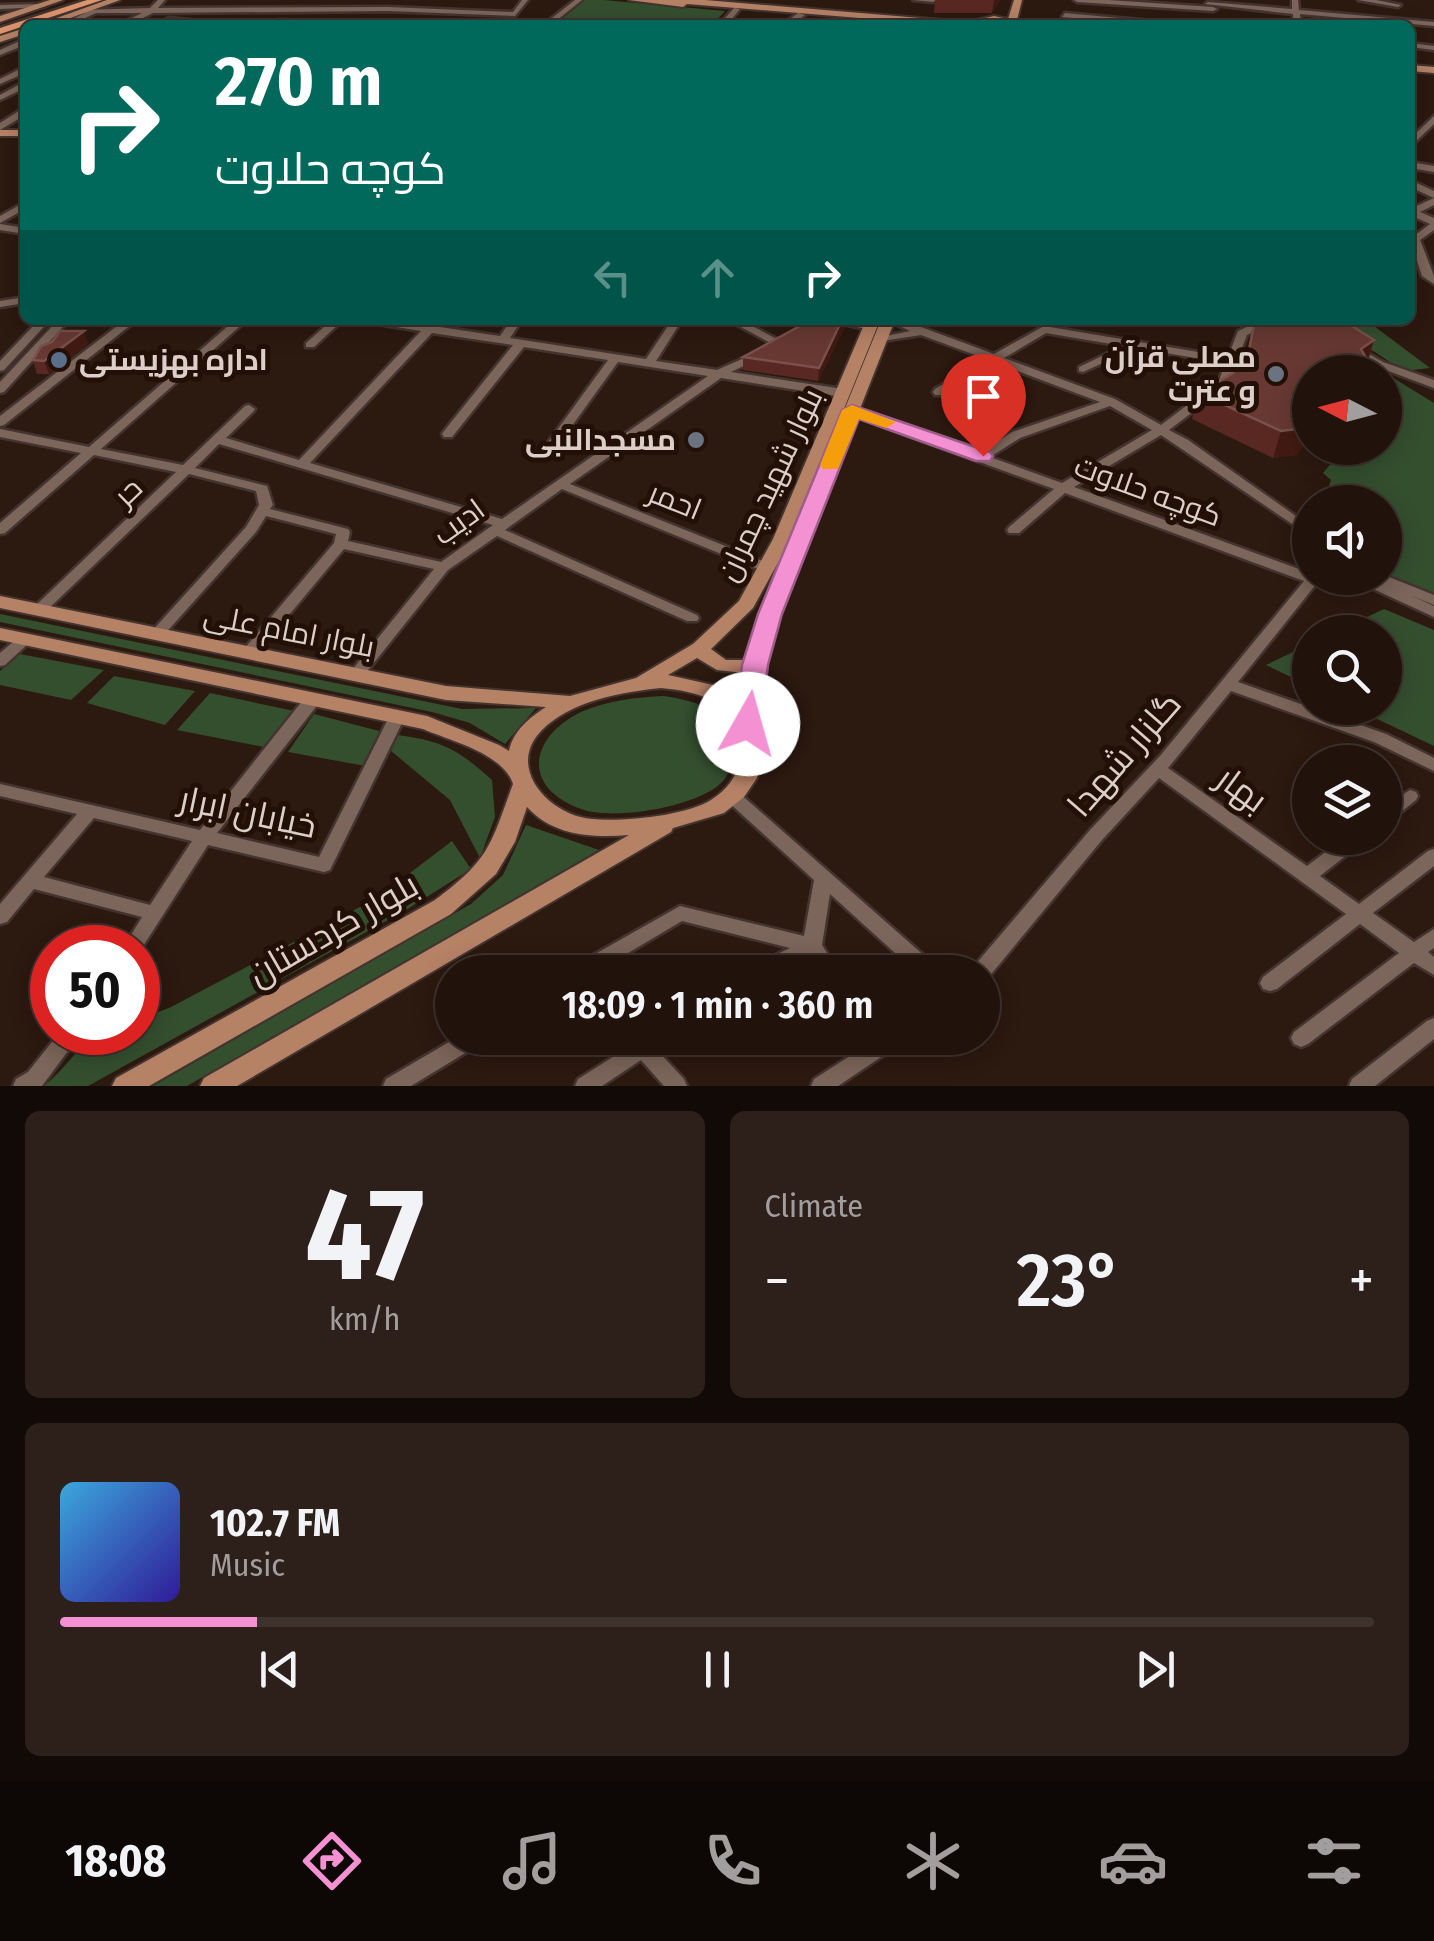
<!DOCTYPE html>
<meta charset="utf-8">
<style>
:root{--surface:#21130c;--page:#2d201a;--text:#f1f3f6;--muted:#a29e9d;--line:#3e322d;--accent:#f491d3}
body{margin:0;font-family:"Fira Sans Condensed",Cairo,sans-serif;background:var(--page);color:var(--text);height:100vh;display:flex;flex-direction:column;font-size:38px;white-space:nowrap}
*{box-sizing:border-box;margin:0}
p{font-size:32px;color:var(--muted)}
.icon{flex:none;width:55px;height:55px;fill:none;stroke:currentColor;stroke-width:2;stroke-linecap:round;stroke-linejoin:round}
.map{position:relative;height:1086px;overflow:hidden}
.details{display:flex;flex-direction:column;gap:25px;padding:25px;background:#120a07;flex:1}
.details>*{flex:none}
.guide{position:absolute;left:20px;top:20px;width:1395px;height:305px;border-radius:15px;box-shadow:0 5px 25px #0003,0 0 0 2px var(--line);background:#00695c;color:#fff;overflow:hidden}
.needle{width:65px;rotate:276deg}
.tools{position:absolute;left:1292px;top:355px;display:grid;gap:20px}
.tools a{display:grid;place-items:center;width:110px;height:110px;border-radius:50%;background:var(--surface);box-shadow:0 5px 25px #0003,0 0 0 2px var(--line);font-size:50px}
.speed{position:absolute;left:30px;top:925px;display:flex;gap:20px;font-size:50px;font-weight:700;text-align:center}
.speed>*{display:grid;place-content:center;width:130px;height:130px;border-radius:50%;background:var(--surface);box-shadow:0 5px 25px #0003,0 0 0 2px var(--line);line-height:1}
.speed .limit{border:15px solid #d22;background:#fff;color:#111}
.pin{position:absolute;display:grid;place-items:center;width:85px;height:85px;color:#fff;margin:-102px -42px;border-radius:50% 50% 50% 0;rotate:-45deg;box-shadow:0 0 10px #0007}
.pin .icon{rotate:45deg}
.me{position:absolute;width:110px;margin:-55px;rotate:7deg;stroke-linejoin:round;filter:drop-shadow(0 0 8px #0008)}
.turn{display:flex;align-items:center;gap:35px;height:210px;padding:0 30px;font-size:45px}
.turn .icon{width:130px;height:130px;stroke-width:2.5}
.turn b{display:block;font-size:70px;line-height:85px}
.lanes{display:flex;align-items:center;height:95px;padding:0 30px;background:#0003;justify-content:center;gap:50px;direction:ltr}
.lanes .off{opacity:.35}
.big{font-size:75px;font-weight:600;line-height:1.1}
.details .widget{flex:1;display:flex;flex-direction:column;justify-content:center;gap:15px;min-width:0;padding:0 35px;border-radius:15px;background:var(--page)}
.details .dial{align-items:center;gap:0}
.dial b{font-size:130px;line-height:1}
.song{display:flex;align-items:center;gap:30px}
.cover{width:120px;height:120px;border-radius:15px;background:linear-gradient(135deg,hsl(200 70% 55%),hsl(250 70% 35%))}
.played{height:10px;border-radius:5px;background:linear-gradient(90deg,var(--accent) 15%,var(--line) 15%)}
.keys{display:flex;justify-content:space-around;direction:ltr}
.heat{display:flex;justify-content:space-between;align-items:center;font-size:55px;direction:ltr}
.details .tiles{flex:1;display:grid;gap:25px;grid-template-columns:1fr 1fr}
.widget:last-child{grid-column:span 2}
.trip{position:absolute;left:435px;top:955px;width:565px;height:100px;border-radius:50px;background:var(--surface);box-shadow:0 5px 25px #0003,0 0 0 2px var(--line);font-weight:600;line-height:100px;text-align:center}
.tab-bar{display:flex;height:160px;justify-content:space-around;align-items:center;background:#0d0805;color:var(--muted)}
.tab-bar .icon{width:70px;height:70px}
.tab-bar .current{color:var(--accent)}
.tab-bar b{font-size:45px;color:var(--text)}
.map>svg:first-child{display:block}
.green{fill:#344f2e}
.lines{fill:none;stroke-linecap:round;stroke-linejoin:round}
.minor-casing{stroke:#443430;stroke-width:5}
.major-casing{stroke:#443430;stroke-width:4}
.highway-casing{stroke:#443430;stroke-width:5}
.minor{fill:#7c655a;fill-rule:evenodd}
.major{fill:#b68266;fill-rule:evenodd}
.highway{fill:#dd956e;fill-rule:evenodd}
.wall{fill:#5a2822}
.shaded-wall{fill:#421a13}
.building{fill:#683933;stroke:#7a514b;stroke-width:2.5}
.route{fill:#f491d3;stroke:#9f5e89;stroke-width:2.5}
.slow{fill:#f59e0b}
.service-dot{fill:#5c6f8a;stroke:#221007;stroke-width:4}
.worship-dot{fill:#6b7280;stroke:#221007;stroke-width:4}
.labels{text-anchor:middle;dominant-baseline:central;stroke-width:10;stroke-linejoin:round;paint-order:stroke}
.poi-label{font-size:30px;font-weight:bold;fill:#dccec8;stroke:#221007;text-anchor:end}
.street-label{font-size:30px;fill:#dccec8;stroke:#221007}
.near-street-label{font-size:35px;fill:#dccec8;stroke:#221007}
</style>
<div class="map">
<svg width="1434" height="1086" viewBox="0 0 1434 1086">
<rect width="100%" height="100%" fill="#2c1910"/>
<!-- green -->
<g class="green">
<polygon points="584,0 603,0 725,11 712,25 554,25"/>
<polygon points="1298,320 1366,320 1430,368 1403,371 1375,352"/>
<path d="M 1385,373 L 1434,403 L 1434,601 L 1385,574 L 1385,502 L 1324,502 L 1331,480 L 1323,473 C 1358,431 1359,460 1385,448 L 1385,439 L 1402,414 L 1385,405 Z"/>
<polygon points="1384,609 1434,630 1434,746 1354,708 1385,708 1385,632 1335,632"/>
<polygon points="0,614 462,709 536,708 505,744 470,723 432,712 0,622"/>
<polygon points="1310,644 1310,686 1266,665"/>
<polygon points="20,654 104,670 71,700 0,685 0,671"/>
<polygon points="114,676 195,691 165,725 87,703"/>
<polygon points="210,693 299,712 274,749 177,730"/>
<path d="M 664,696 C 698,701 743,714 734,757 C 732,766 728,777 720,784 C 695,807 613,821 581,809 C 522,788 528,738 581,712 C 606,701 637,697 664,696 Z"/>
<polygon points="314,714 383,732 371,767 288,752"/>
<path d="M 398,735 C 443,741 459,750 492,780 L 495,817 L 480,858 L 450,800 L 391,751 Z"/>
<polygon points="526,825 599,850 187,1086 153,1086 471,904 503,875"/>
<path d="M 452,841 L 471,869 L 406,910 L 88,1086 L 44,1086 C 86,1051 75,1032 138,1032 L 138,1020 L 171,1007 L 377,898 Z"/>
</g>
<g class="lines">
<!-- minor casing -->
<g class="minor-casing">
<g id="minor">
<polygon points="158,0 165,0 158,8 388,7 513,12 522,0 528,0 515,16 388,11 153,13 128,25 118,25 142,13 96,13 70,25 60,25 85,13 81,12 81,10 150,8"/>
<polygon points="575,0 582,0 551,25 543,25"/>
<polygon points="913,0 936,0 933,2"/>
<polygon points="1074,0 1108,0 1213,7 1217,9 1213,11 1077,2"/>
<polygon points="1292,0 1298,0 1299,10 1434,22 1434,26 1300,14 1301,25 1293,25 1293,14 1205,4 1208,2 1292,9"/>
<polygon points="1358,0 1376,0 1401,5 1398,7"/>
<polygon points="42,4 44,7 0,9 0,5"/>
<polygon points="734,8 740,9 727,25 719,25"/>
<polygon points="798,13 805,15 791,25 782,25"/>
<polygon points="1065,13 1173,23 1177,25 1150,25 1062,17"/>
<polygon points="169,18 218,23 222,25 166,22 165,20"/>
<polygon points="849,18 856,20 851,25 843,25"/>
<polygon points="278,20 342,22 346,24 275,24 274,22"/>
<polygon points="876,20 879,20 883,22 881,25 873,25"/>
<polygon points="22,40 25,40 25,45 0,55 0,50"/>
<polygon points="1410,43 1434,46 1434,50 1410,47"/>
<polygon points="22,68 25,68 25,73 0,84 0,79"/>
<polygon points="22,83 25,83 25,88 0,100 0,95"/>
<polygon points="22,109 25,109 25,115 0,130 0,123"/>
<polygon points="1434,116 1434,124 1410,147 1410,139"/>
<polygon points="1410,162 1434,166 1434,172 1410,168"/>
<polygon points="1410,180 1434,191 1434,198 1410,187"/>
<polygon points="1434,198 1434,205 1420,212 1434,218 1434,230 1420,240 1434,276 1434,284 1422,276 1410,239 1430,224 1410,215 1410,209"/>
<polygon points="25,202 25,209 0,223 0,216"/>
<polygon points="0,224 25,228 25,234 0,230"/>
<polygon points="25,297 25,303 0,307 0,301"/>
<polygon points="39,320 50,320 4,370 0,371 0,361"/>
<polygon points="58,320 69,320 4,392 0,393 0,382"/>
<polygon points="125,320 137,320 4,425 0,426 0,416"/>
<path d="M 235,320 L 247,320 L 101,449 L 183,465 L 245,406 L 249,405 L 255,409 L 253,412 L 226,438 L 299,460 L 421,331 L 372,323 L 367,320 L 393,320 L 500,336 L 511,320 L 522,320 L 510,338 L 646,359 L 672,320 L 682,320 L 656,361 L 717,370 L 758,352 L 762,353 L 762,357 L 731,372 L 843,389 L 849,393 L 843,397 L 721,378 L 570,484 L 773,565 L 775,568 L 773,571 L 763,571 L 562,489 L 505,530 L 697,615 L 699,618 L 697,621 L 687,621 L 497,536 L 448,570 L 361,679 L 351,679 L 348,675 L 434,569 L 344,549 L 254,657 L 244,657 L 241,653 L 244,649 L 334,543 L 336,534 L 266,516 L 256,532 L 162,637 L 152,637 L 150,634 L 152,631 L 246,527 L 259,505 L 256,491 L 189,474 L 44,613 L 34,613 L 32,610 L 34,607 L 176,472 L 94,455 L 5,533 L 0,534 L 0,523 L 81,453 L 0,437 L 0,429 L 89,447 ZM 432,333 L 513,345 L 444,431 L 442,434 L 444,437 L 452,437 L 524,347 L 608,360 L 541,452 L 547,456 L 551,455 L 618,362 L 708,376 L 502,519 L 310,463 ZM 219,444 L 493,525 L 441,562 L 348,541 L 350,532 L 348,529 L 270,509 L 273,505 L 267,486 L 195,468 Z"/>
<polygon points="332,320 343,320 314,347 306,347 306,343"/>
<polygon points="728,320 741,320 786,344 784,346 776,346"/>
<polygon points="834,320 854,320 874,325 876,327 870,330 835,322"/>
<path d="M 887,320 L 902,320 L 994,354 L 1044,326 L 1228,357 L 1238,331 L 1262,320 L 1276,320 L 1247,335 L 1228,385 L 1169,430 L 1188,440 L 1310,526 L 1310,536 L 1161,435 L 1074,487 L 1310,573 L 1310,578 L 1321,578 L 1238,682 L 1386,734 L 1434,758 L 1434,771 L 1374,742 L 1231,691 L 1168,768 L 1307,866 L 1344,838 L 1364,838 L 1362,843 L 1320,876 L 1359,904 L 1428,851 L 1434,849 L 1434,866 L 1373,913 L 1414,942 L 1434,929 L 1434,948 L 1428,952 L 1434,957 L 1434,975 L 1414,963 L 1308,1044 L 1301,1047 L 1294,1044 L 1291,1038 L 1294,1032 L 1399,953 L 1360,924 L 1277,989 L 1270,991 L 1263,989 L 1260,983 L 1263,977 L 1346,914 L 1159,778 L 1102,840 L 988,978 L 982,980 L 982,972 L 972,972 L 974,966 L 1090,830 L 1160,756 L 1304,581 L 1065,493 L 1019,533 L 1009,533 L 1007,530 L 1009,527 L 1054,489 L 848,414 L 846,411 L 848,408 L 856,408 L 979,453 L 1012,432 L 1100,402 L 996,363 L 943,395 L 935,395 L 933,392 L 935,389 L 986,359 L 921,335 L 876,342 L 876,338 L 910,331 ZM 1046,333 L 1123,346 L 1079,367 L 1079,371 L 1083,372 L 1136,348 L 1225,363 L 1219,381 L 1161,425 L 1115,399 L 1004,358 ZM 1110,406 L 1152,430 L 1062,483 L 990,457 L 1020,438 Z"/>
<polygon points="1353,345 1383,362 1434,380 1434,388 1375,366 1349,350 1349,346"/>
<polygon points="1389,577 1434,595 1434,605 1410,595 1434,606 1434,617 1356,581 1354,578 1372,578 1383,583 1384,578"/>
<polygon points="25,634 32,639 30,642 5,665 0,666 0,653 20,636"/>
<path d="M 313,694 L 319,695 L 321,699 L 319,703 L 217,833 L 319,857 L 391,713 L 403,713 L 405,717 L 330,870 L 324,872 L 208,845 L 138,954 L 138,948 L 123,948 L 142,917 L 34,889 L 7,922 L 0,924 L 0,904 L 77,814 L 0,796 L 0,784 L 200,830 L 307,695 ZM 94,818 L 192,841 L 150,905 L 44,877 Z"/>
<polygon points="732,790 738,792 936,966 938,972 916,972 830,894 822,945 839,972 820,972 809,956 776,972 750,972 752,966 790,948 682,921 596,972 572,972 574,966 680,906 804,936 814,880 726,800 724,796 726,792"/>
<polygon points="1410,790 1416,792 1418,796 1416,800 1391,820 1385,821 1385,806"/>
<polygon points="1434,1018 1434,1039 1375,1086 1349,1086 1352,1079 1427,1021"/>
<polygon points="60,1032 82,1032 42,1086 13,1086 16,1079 28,1072"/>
<polygon points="456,1038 483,1038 480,1044 411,1086 383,1086 386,1079"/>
<polygon points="643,1038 669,1038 666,1044 657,1050 684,1079 687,1086 664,1086 641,1060 602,1086 575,1086 578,1079"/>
<polygon points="864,1038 885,1038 890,1047 887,1053 838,1086 811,1086 814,1079 867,1045"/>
</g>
</g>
<!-- major casing -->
<g class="major-casing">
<g id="major">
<polygon points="50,0 63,0 0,22 0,16"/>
<polygon points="107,0 120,0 51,25 37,25"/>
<polygon points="629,0 705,0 968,22 994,16 1008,19 1014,0 1022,0 1017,20 1035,25 994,22 978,25 945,25 687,4 683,7"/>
<polygon points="25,28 25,34 0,42 0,36"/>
<polygon points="1410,65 1434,67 1434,73 1410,71"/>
<rect x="0" y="130" width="25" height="6"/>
<path d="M 866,320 L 880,320 L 791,539 L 753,608 L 711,649 L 726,660 L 747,660 L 761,614 L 881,320 L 895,320 L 779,614 L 765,665 L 757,726 L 763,749 L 757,778 L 744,797 L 724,813 L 673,828 L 671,832 L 237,1086 L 200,1086 L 204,1078 L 629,835 C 593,838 553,836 527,807 L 515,842 L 496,874 L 451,914 L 149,1086 L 112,1086 L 116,1078 L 435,900 C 490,859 490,846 513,784 C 503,753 450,741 423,729 L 0,640 L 0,628 L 427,716 L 499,745 L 509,751 C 513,731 529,718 546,707 L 446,700 L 0,608 L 0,596 L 446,686 L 570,696 L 636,678 L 693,644 L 739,601 L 773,539 ZM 697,658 L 717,670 L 744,673 L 741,702 L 713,685 L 668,675 ZM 661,688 C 679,690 697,692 712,701 C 751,726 751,775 711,800 C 685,816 623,822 592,819 C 551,816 505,769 541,731 C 570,701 621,692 661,688 Z"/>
</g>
</g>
<!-- highway casing -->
<g class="highway-casing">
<polygon id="highway" points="87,0 102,0 0,34 0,28"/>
</g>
<!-- minor -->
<use href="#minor" class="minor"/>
<!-- major -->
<use href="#major" class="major"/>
<!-- highway -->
<use href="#highway" class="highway"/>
</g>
<!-- wall -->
<g class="wall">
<polygon points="935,0 1000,0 992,13 934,13"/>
<polygon points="1254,320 1374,340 1368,361 1310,372 1310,438 1296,455 1273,458 1192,419 1199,393 1233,373 1247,354"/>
<polygon points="844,328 818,381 743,370 743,357"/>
<polygon points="84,331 88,344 49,374 37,374 33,360"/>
</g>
<!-- shaded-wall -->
<g class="shaded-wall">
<polygon points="994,0 1000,0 992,13"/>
<polygon points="842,320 844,320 844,328 818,381 819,368"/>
<polygon points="84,331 88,344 49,374 44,361"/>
<polygon points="1374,340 1366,366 1361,349"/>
<polygon points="1310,420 1310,438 1296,455 1273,458 1281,431"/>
</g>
<!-- building -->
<g class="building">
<polygon points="811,320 842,320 819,368 743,357"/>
<polygon points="1255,320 1340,320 1349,324 1374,340 1361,349 1374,372 1310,372 1310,420 1304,428 1281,431 1199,393 1233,373 1249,350"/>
<polygon points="60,331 84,331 44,361 33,360 41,346 52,342"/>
</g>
<!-- route -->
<polygon class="route" points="852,405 990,452 993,456 990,461 976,461 859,419 782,614 768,665 761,724 757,731 738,731 734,724 742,665 758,614 842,410"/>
<!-- slow -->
<polygon class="slow" points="852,405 896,422 886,428 859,419 838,469 823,469 820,465 842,410"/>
<!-- markers -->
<circle class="service-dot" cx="59" cy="360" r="10"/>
<g class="worship-dot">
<circle cx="1276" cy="374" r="10"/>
<circle cx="696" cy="440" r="10"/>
</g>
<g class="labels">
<!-- poi labels -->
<g class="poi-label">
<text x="1256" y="357">مصلی قرآن<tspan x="1256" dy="34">و عترت</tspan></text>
<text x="79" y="360" text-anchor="start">اداره بهزیستی</text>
<text x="676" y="440">مسجدالنبی</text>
</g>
<!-- street labels -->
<g class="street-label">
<text transform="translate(770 485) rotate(-65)">بلوار شهید چمران</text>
<text transform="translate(1148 491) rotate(20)">کوچه حلاوت</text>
<text transform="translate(128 492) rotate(-44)">حر</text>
<text transform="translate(675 501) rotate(22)">احمر</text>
<text transform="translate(459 522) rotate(-36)">ادیب</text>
<text transform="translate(289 631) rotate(11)">بلوار امام علی</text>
</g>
<!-- near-street labels -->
<g class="near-street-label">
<text transform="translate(1124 754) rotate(-49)">گلزار شهدا</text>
<text transform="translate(1242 789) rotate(36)">بهار</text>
<text transform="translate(248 812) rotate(12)">خیابان ابرار</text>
<text transform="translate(333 929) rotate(-30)">بلوار کردستان</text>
</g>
</g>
</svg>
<div class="tools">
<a><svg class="needle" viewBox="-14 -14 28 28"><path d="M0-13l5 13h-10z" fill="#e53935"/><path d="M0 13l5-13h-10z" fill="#a29e9d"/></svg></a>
<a><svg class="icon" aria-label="sound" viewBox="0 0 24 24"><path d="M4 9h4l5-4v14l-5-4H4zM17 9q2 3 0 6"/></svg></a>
<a><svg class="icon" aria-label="search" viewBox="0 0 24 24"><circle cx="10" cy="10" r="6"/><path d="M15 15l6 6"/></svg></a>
<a><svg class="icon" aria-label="layers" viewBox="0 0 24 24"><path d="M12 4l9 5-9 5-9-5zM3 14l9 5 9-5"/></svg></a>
</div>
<div class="speed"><div class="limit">50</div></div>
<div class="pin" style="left:983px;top:456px;background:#d93025"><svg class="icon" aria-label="arrive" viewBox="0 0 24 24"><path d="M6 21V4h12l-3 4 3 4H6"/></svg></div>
<svg class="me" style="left:748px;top:724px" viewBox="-20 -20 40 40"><circle r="19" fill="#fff"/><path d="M0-13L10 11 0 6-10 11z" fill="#f491d3"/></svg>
<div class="trip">18:09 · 1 min · 360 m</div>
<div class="guide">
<div class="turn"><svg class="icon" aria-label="right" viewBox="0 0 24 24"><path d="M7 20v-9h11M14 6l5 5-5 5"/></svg><div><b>270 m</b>کوچه حلاوت</div></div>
<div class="lanes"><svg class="icon off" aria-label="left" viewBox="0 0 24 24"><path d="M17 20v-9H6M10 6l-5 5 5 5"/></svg><svg class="icon off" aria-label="ahead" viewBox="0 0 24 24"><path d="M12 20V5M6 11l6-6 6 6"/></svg><svg class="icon" aria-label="right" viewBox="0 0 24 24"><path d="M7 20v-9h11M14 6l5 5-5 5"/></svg></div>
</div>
</div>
<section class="details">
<div class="tiles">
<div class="widget dial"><b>47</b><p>km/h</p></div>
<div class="widget"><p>Climate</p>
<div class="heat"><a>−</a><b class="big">23°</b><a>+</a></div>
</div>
<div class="widget">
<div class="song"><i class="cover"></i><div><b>102.7 FM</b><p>Music</p></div></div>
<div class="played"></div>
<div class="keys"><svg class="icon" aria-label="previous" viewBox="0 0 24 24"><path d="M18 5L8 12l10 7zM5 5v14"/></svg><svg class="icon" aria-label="pause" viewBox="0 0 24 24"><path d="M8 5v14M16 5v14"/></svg><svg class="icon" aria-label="next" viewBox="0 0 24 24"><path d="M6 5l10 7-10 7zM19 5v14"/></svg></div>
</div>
</div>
</section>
<nav class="tab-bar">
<b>18:08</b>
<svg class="icon current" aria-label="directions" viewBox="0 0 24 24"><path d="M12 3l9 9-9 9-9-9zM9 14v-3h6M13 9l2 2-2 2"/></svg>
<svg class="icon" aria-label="music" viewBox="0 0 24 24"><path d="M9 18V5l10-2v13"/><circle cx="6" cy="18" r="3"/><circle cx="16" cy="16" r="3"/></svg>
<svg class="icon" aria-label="phone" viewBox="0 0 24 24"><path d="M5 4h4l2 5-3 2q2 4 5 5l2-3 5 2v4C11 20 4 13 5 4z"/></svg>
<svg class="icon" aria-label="climate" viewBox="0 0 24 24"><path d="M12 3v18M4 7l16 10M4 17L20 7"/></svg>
<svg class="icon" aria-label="car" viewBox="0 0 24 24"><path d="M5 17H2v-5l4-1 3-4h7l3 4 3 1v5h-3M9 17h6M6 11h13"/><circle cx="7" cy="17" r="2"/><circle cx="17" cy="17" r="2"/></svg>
<svg class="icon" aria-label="filters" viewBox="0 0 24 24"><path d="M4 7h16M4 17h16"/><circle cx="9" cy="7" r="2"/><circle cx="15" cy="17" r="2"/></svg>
</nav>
